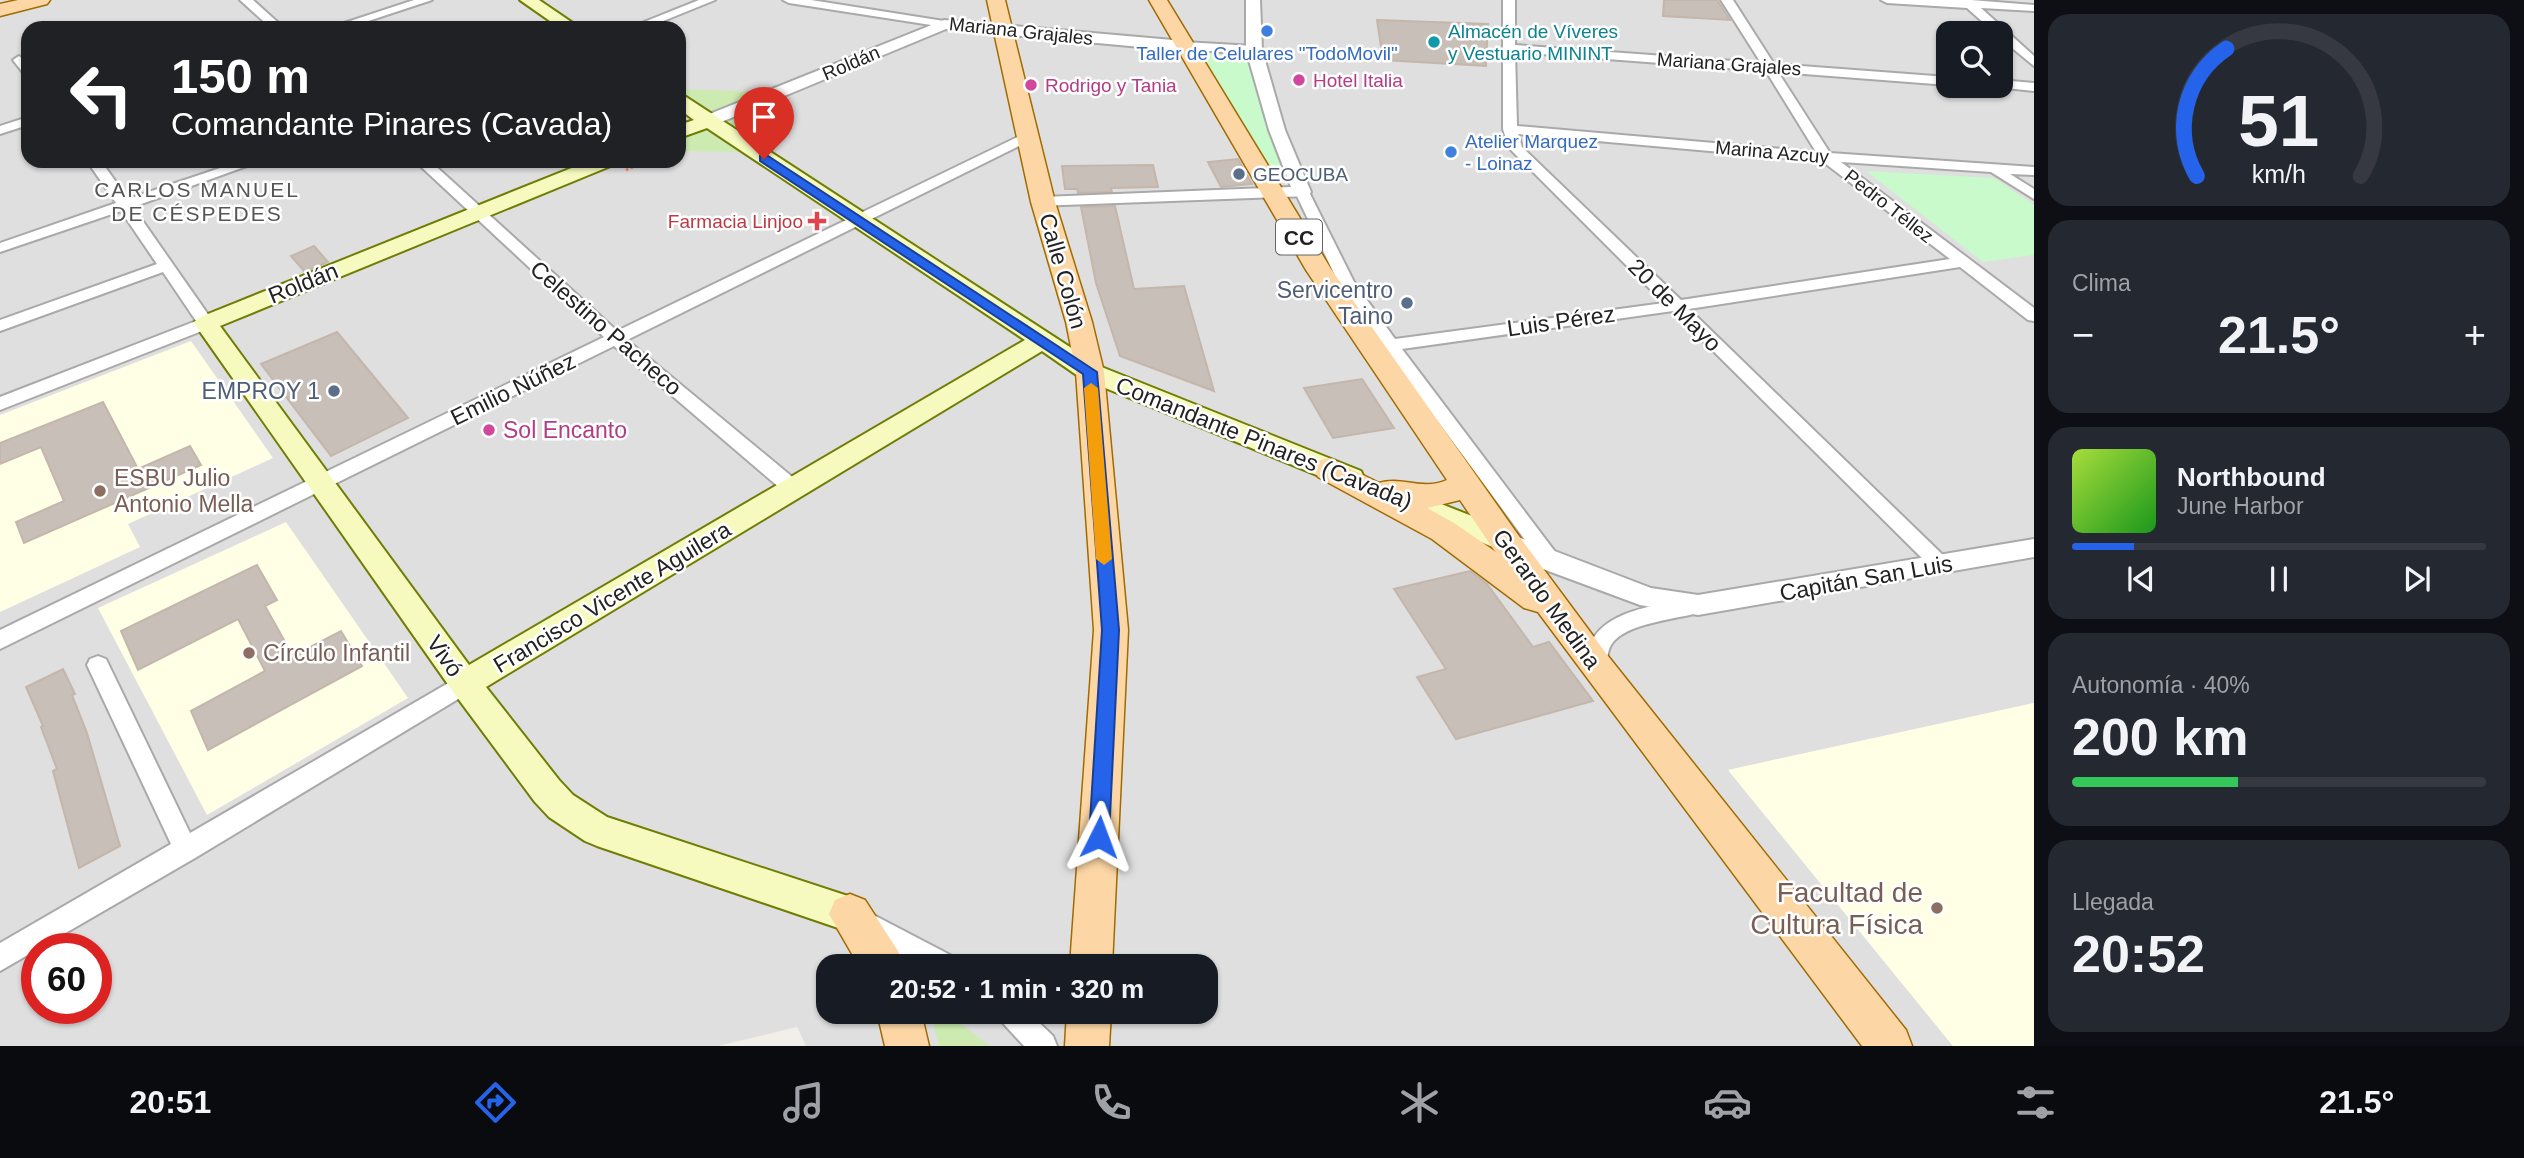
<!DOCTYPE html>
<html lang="es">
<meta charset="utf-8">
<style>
:root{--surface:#171b24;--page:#242831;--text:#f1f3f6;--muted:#9ea1a6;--line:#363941;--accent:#2563eb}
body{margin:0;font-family:Arial,sans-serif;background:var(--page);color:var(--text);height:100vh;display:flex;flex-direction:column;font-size:26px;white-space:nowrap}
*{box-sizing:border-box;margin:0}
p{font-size:23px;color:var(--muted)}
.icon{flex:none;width:38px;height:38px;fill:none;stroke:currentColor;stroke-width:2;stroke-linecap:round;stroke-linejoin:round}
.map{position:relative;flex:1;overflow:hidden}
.details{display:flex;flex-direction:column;gap:14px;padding:14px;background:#0d0f14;width:490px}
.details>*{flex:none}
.top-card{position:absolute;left:21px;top:21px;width:665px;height:147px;border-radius:21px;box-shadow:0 2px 5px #0004;background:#202124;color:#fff;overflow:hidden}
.fabs{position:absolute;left:1936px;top:21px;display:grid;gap:14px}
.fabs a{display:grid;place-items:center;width:77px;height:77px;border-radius:14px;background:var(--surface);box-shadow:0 2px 5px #0004;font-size:35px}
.speed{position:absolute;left:21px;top:933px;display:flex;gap:14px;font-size:35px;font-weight:700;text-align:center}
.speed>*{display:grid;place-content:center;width:91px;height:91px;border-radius:50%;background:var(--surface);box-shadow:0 2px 5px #0004;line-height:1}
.speed .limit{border:10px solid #d22;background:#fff;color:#111}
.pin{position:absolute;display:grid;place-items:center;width:60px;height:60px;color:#fff;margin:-72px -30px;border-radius:50% 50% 50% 0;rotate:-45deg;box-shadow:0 0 7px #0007}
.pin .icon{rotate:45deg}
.me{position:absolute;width:77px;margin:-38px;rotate:3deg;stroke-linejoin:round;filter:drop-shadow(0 0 5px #0008)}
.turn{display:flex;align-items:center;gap:24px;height:147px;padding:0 35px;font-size:32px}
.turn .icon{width:91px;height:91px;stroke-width:2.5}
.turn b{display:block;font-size:49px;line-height:60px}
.big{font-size:52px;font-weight:700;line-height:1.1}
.details .tile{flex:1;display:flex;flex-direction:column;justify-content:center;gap:10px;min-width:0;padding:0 24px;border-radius:21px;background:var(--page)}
.details .dial{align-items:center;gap:0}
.dial svg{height:182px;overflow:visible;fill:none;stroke:var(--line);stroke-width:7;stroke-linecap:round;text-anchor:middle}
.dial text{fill:var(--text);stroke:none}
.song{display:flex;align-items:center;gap:21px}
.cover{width:84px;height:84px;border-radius:10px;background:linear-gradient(135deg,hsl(80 70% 55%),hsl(120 70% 35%))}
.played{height:7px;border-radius:4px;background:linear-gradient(90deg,var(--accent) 15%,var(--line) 15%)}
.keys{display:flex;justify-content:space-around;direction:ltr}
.heat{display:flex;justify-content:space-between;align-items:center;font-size:38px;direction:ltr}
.charge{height:10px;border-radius:5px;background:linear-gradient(90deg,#34c759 40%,var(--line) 0)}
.trip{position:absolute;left:816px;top:954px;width:402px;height:70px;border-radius:21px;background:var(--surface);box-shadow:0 2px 5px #0004;font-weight:700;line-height:70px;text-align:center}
.tab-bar{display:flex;height:112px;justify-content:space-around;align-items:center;background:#090b0e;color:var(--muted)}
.tab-bar .icon{width:49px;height:49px}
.tab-bar .active{color:var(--accent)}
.tab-bar b{font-size:32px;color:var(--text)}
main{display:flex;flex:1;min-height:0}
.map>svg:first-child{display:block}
.residential{fill:#e0dfdf;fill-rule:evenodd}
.education{fill:#ffffe5}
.grass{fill:#cdebb0}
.park{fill:#c8facc}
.building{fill:#c7bfb8;stroke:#c4b6ab;stroke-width:2}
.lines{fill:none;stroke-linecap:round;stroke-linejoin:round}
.minor-casing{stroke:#a9a9a9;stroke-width:4}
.tertiary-casing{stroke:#a9a9a9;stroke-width:4}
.secondary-casing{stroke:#707d05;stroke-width:4}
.primary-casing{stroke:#a06b00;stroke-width:3}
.path{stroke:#fa8072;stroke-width:2.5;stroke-dasharray:2.5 2.5;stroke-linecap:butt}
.minor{fill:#fff;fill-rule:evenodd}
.tertiary{fill:#fff;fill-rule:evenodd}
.secondary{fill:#f7fabf;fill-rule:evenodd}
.primary{fill:#fcd6a4;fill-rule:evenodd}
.route{fill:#2563eb;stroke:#184099;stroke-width:2}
.slow{fill:#f59e0b}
.shop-dot{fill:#3f7fe0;stroke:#fff;stroke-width:2.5}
.culture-dot{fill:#0f9aa8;stroke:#fff;stroke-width:2.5}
.hotel-dot{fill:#d1479c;stroke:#fff;stroke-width:2.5}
.service-dot{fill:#5c6f8a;stroke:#fff;stroke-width:2.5}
.health-dot{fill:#e0444e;stroke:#fff;stroke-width:2.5}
.education-dot{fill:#8d6e63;stroke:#fff;stroke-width:2.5}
.labels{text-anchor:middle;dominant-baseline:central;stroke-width:5;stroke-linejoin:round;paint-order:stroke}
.far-street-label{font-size:19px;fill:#222;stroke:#fff}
.far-culture-label{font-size:19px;fill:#0d838f;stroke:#fff;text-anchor:start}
.far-shop-label{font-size:19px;fill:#366cbe;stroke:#fff}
.far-hotel-label{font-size:19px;fill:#b23c85;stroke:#fff;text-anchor:start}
.far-service-label{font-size:19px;fill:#4e5e75;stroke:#fff;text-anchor:start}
.far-health-label{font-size:19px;fill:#be3a42;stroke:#fff;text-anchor:end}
.far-neighbourhood-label{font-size:21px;letter-spacing:2px;fill:#555;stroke:#fff}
.shield{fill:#fff;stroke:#646464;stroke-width:2}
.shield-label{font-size:21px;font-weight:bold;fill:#222}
.street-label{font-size:23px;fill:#222;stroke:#fff}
.service-label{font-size:23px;fill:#4e5e75;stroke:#fff;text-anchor:end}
.hotel-label{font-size:23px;fill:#b23c85;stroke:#fff;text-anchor:start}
.education-label{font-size:23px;fill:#785e54;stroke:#fff;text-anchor:start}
.near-education-label{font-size:28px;fill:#785e54;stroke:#fff;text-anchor:end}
</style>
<main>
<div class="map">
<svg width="2034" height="1046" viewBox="0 0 2034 1046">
<rect width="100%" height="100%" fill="#f2efe9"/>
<!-- residential -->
<path class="residential" d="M 0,0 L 2034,0 L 2034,703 L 1728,770 L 1953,1046 L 806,1046 L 797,1027 L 718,1046 L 0,1046 ZM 28,28 L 679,28 L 679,161 L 28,161 ZM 1948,33 L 2000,33 L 2000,86 L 1948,86 ZM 37,948 L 96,948 L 96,1008 L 37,1008 ZM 828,966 L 1206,966 L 1206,1012 L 828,1012 Z"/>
<!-- education -->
<g class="education">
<polygon points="191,341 273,458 128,524 140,547 0,612 0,415"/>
<polygon points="286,522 408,698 207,815 98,608"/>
<polygon points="2034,703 2034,1046 1953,1046 1728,770"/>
</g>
<!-- grass -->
<g class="grass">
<polygon points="679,89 764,92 715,111 706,110 679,95"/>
<polygon points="776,97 757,145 726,125 725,119"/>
<polygon points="697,131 708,131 739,152 679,151 679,138"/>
<polygon points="930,1012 945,1012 990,1046 939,1046"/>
</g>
<!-- park -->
<g class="park">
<polygon points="1203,54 1245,56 1287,177 1273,179 1199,56"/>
<polygon points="1866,171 1994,178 2034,205 2034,255 1983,262"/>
</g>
<!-- building -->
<g class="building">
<polygon points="1664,0 1717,0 1730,20 1663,16"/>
<polygon points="1377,20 1488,24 1486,66 1383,60"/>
<polygon points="1238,159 1252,184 1221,187 1208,162"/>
<polygon points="1153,165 1158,187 1111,188 1112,192 1078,193 1077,189 1065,189 1062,166"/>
<polygon points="1115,206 1134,289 1184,286 1214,391 1120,356 1096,283 1081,207"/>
<polygon points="314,246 328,262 305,272 291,256"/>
<polygon points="337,332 408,418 331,456 261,364"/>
<polygon points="1362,379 1394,428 1333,438 1304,388"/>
<polygon points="103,402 138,469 190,446 201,465 24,543 16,522 64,501 41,447 0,464 0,443"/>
<polygon points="257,565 277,600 265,606 293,656 341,631 362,666 208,750 191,711 265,671 238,619 138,670 121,631"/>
<polygon points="1470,571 1487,584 1533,647 1549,642 1593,701 1456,739 1417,677 1446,669 1394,589"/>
<polygon points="63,669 75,694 72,695 87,733 120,846 79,868 53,771 57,769 41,727 43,726 26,687"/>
</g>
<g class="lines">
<!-- minor casing -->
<g class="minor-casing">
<g id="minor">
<polygon points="240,0 253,0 284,28 271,28"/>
<polygon points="414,0 432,0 347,28 329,28"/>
<polygon points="699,0 715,0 646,28 629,28"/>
<polygon points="783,0 811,0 944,21 950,24 944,27 789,3"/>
<path d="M 1503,0 L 1515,0 L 1515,45 L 1761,63 L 1721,0 L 1733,0 L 1774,64 L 1948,77 L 1948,85 L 1778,72 L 1830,153 L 2034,167 L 2034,175 L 2010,174 L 2034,189 L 2034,199 L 1991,172 L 1841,162 L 2034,308 L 2034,321 L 2028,320 L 1960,267 L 1689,309 L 1948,560 L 1951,565 L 1948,570 L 1941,573 L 1934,570 L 1673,311 L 1402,349 L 1559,557 L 1562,562 L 1559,567 L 1552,570 L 1545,567 L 1386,351 L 1365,352 L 1363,348 L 1365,344 L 1379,342 L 1338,282 L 1295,192 L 1297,189 L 1302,188 L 1309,192 L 1354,282 L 1395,339 L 1664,303 L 1509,148 L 1503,129 ZM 1515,52 L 1766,71 L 1816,152 L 1517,126 ZM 1518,134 L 1822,161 L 1950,259 L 1681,300 L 1522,147 Z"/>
<polygon points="1881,0 1971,0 2034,5 2034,11 1981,8 2034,56 2034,66 2000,38 2000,33 1995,33 1967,8 1887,3"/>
<polygon points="1184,42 1254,46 1260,50 1254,54 1180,49 1180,43"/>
<polygon points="19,56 28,63 28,75 24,74 13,60"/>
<polygon points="2000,80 2034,83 2034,91 1996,87 2000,86"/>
<polygon points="28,117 28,125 0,134 0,126"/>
<polygon points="1026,133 1033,137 1031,140 627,340 802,485 804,490 802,495 788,495 614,346 0,649 0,630 604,337 415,161 430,161 617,331"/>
<polygon points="87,161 101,161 128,199 241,161 261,161 133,207 214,323 212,327 0,410 0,397 196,321 163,272 0,331 0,320 157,264 121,211 0,252 0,243 116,203"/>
<path d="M 1698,597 L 1705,599 L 1708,605 L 1705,611 C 1681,619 1625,622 1611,645 C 1606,653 1608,664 1604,672 L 1596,675 L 1588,672 C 1585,665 1585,659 1588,651 C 1599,608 1663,605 1698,597 Z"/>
<polygon points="98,656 106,659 190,833 457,678 465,675 473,678 476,684 473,690 195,858 0,971 0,943 171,844 87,665 90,659"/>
<polygon points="864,910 954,957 958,966 919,966 855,931 851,922 855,913"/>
<polygon points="997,1012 1028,1012 1053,1036 1057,1046 1024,1046 1001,1021"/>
</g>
</g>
<!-- tertiary casing -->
<g class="tertiary-casing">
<g id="tertiary">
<polygon points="1246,0 1260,0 1262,50 1285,130 1311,192 1308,196 1037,206 1034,202 1043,197 1291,187 1269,130 1246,50"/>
<polygon points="944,20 1184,41 1192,46 1184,51 946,29 714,125 702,125 700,121 702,117"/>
<polygon points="1505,532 1651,588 1698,595 2034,539 2034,557 1698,615 1640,605 1543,569 1496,548 1493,541 1496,534"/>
</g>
</g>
<!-- secondary casing -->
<g class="secondary-casing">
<g id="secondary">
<polygon points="520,0 539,0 580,28 560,28"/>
<polygon points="679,95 686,97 1099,366 1361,471 1364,478 1361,485 1351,488 1341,485 1081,378 1042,351 486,687 559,780 573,795 607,817 863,901 868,914 863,927 850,932 597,846 585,841 549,817 535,802 454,693 194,323 198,318 589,161 616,161 613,165 220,326 469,665 1025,340 707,128 679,138 679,125 694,120 679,109"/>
<polygon points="1398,487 1515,533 1519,541 1515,549 1505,552 1388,504 1384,497 1388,490"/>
</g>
</g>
<!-- primary casing -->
<g class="primary-casing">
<g id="primary">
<polygon points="18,0 50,0 47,4 0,16 0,4"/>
<polygon points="987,0 1005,0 1055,202 1092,322 1104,372 1128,630 1112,966 1070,966 1094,630 1076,372 1066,322 1031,202"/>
<path d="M 1149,0 L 1167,0 L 1331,269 L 1516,532 L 1608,656 L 1906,1030 L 1912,1046 L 1862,1046 L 1538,612 L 1524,608 L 1432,539 L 1318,477 L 1314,469 L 1318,461 L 1329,458 L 1379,483 C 1402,476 1422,491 1447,480 L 1306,270 ZM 1460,500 L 1494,550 L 1496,552 L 1454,523 L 1427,508 Z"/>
<polygon points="850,894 865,900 898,951 904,966 859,966 829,914 835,900"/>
<polygon points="877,1012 921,1012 929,1046 885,1046"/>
<polygon points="1067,1012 1111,1012 1109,1046 1065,1046"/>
</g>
</g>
<!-- path -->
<polyline class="path" points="626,170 648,161"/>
<!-- minor -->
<use href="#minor" class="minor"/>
<!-- tertiary -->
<use href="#tertiary" class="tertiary"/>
<!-- secondary -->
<use href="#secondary" class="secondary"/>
<!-- primary -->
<use href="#primary" class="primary"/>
</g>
<!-- route -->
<polygon class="route" points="760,156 768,156 1097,372 1119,630 1109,837 1106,843 1099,846 1092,843 1089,837 1102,630 1083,374 760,161"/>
<!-- slow -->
<polygon class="slow" points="1091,383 1098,388 1112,559 1104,565 1096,559 1084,388"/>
<!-- markers -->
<g class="shop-dot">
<circle cx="1267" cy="31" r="7"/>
<circle cx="1451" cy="152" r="7"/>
</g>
<circle class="culture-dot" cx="1434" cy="42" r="7"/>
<g class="hotel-dot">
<circle cx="1299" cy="80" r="7"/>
<circle cx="1031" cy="85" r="7"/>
<circle cx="489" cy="430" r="7"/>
</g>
<g class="service-dot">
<circle cx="1239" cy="174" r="7"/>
<circle cx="1407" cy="303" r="7"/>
<circle cx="334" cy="391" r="7"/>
</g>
<path class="health-dot" d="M813.5 210.5h7v7h7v7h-7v7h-7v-7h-7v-7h7z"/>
<g class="education-dot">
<circle cx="100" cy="491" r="7"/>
<circle cx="249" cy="653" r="7"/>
<circle cx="1937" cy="908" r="7"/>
</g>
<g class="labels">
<!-- far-street labels -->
<g class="far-street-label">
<text transform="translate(1021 31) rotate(6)">Mariana Grajales</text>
<text transform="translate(851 63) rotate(-23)">Roldán</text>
<text transform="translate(1729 64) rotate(4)">Mariana Grajales</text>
<text transform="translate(1772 152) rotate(5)">Marina Azcuy</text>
<text transform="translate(1889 206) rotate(38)">Pedro Téllez</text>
</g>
<!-- far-culture labels -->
<g class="far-culture-label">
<text x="1448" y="31">Almacén de Víveres<tspan x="1448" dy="22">y Vestuario MININT</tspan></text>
</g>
<!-- far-shop labels -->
<g class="far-shop-label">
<text x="1267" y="53">Taller de Celulares "TodoMovil"</text>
<text x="1465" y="141" text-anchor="start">Atelier Marquez<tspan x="1465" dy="22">- Loinaz</tspan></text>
</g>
<!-- far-hotel labels -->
<g class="far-hotel-label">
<text x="1313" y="80">Hotel Italia</text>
<text x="1045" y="85">Rodrigo y Tania</text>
</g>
<!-- far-service labels -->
<g class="far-service-label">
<text x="1253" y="174">GEOCUBA</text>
</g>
<!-- far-health labels -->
<g class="far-health-label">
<text x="803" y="221">Farmacia Linjoo</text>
</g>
<!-- far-neighbourhood labels -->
<g class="far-neighbourhood-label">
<text x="197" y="189">CARLOS MANUEL<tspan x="197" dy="24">DE CÉSPEDES</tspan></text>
</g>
<!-- shield labels -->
<rect class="shield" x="1276" y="219.5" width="46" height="35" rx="5"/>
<g class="shield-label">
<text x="1299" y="237">CC</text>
</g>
<!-- street labels -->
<g class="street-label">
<text transform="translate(1063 271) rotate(74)">Calle Colón</text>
<text transform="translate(303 283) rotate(-22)">Roldán</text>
<text transform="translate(1675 305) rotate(45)">20 de Mayo</text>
<text transform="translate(1561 321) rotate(-8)">Luis Pérez</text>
<text transform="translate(606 328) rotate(41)">Celestino Pacheco</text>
<text transform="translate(513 389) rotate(-26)">Emilio Núñez</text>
<text transform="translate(1264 443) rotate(22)">Comandante Pinares (Cavada)</text>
<text transform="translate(1866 578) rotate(-10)">Capitán San Luis</text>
<text transform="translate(612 597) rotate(-31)">Francisco Vicente Aguilera</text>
<text transform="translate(1547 599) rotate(54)">Gerardo Medina</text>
<text transform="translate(445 656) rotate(55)">Vivó</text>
</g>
<!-- service labels -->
<g class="service-label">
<text x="1393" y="290">Servicentro<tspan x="1393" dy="26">Taino</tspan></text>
<text x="320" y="391">EMPROY 1</text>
</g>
<!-- hotel labels -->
<g class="hotel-label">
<text x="503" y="430">Sol Encanto</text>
</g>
<!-- education labels -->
<g class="education-label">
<text x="114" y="478">ESBU Julio<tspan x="114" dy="26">Antonio Mella</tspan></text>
<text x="263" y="653">Círculo Infantil</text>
</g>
<!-- near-education labels -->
<g class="near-education-label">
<text x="1923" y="892">Facultad de<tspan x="1923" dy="32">Cultura Física</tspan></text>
</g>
</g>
</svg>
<div class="fabs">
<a><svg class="icon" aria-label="search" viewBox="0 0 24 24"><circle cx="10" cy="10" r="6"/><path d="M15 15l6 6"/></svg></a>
</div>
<div class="speed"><div class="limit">60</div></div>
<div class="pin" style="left:764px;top:159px;background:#d93025"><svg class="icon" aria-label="arrive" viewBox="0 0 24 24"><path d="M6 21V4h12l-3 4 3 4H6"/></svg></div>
<svg class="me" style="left:1099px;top:837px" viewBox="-20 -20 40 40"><path d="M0-17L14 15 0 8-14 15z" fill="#2563eb" stroke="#fff" stroke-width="4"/></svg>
<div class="trip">20:52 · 1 min · 320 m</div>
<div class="top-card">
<div class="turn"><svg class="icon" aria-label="left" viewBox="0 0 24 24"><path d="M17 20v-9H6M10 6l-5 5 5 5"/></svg><div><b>150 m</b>Comandante Pinares (Cavada)</div></div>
</div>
</div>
<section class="details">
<div class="tile dial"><svg viewBox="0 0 100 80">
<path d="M14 69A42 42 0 1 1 86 69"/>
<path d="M14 69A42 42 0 0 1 27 13" stroke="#2563eb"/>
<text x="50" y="56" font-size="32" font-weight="700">51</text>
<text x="50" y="72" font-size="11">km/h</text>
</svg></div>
<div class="tile"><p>Clima</p>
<div class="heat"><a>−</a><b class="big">21.5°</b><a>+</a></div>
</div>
<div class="tile">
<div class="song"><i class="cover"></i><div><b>Northbound</b><p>June Harbor</p></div></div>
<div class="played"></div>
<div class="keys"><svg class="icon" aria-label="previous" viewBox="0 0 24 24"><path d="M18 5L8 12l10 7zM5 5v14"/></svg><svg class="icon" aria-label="pause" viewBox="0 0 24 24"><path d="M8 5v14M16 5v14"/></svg><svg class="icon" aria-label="next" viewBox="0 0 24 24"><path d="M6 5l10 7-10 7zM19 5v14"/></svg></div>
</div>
<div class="tile"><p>Autonomía · 40%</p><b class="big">200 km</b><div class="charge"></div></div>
<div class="tile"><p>Llegada</p><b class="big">20:52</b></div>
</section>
</main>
<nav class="tab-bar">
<b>20:51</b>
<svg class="icon active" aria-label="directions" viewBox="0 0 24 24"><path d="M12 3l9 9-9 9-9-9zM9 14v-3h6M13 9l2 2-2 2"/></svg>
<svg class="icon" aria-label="music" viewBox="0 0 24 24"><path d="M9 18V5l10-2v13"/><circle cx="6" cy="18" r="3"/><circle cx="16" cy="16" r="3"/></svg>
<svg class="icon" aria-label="phone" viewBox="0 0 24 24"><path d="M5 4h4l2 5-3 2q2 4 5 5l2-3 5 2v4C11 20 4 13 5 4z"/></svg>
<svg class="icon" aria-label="climate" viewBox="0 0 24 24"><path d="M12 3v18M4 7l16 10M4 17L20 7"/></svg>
<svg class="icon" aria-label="car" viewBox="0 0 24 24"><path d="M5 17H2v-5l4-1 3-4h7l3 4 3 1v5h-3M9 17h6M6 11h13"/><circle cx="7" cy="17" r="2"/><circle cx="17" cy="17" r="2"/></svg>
<svg class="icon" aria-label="filters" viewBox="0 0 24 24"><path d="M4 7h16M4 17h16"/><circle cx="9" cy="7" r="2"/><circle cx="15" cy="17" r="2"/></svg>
<b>21.5°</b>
</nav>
